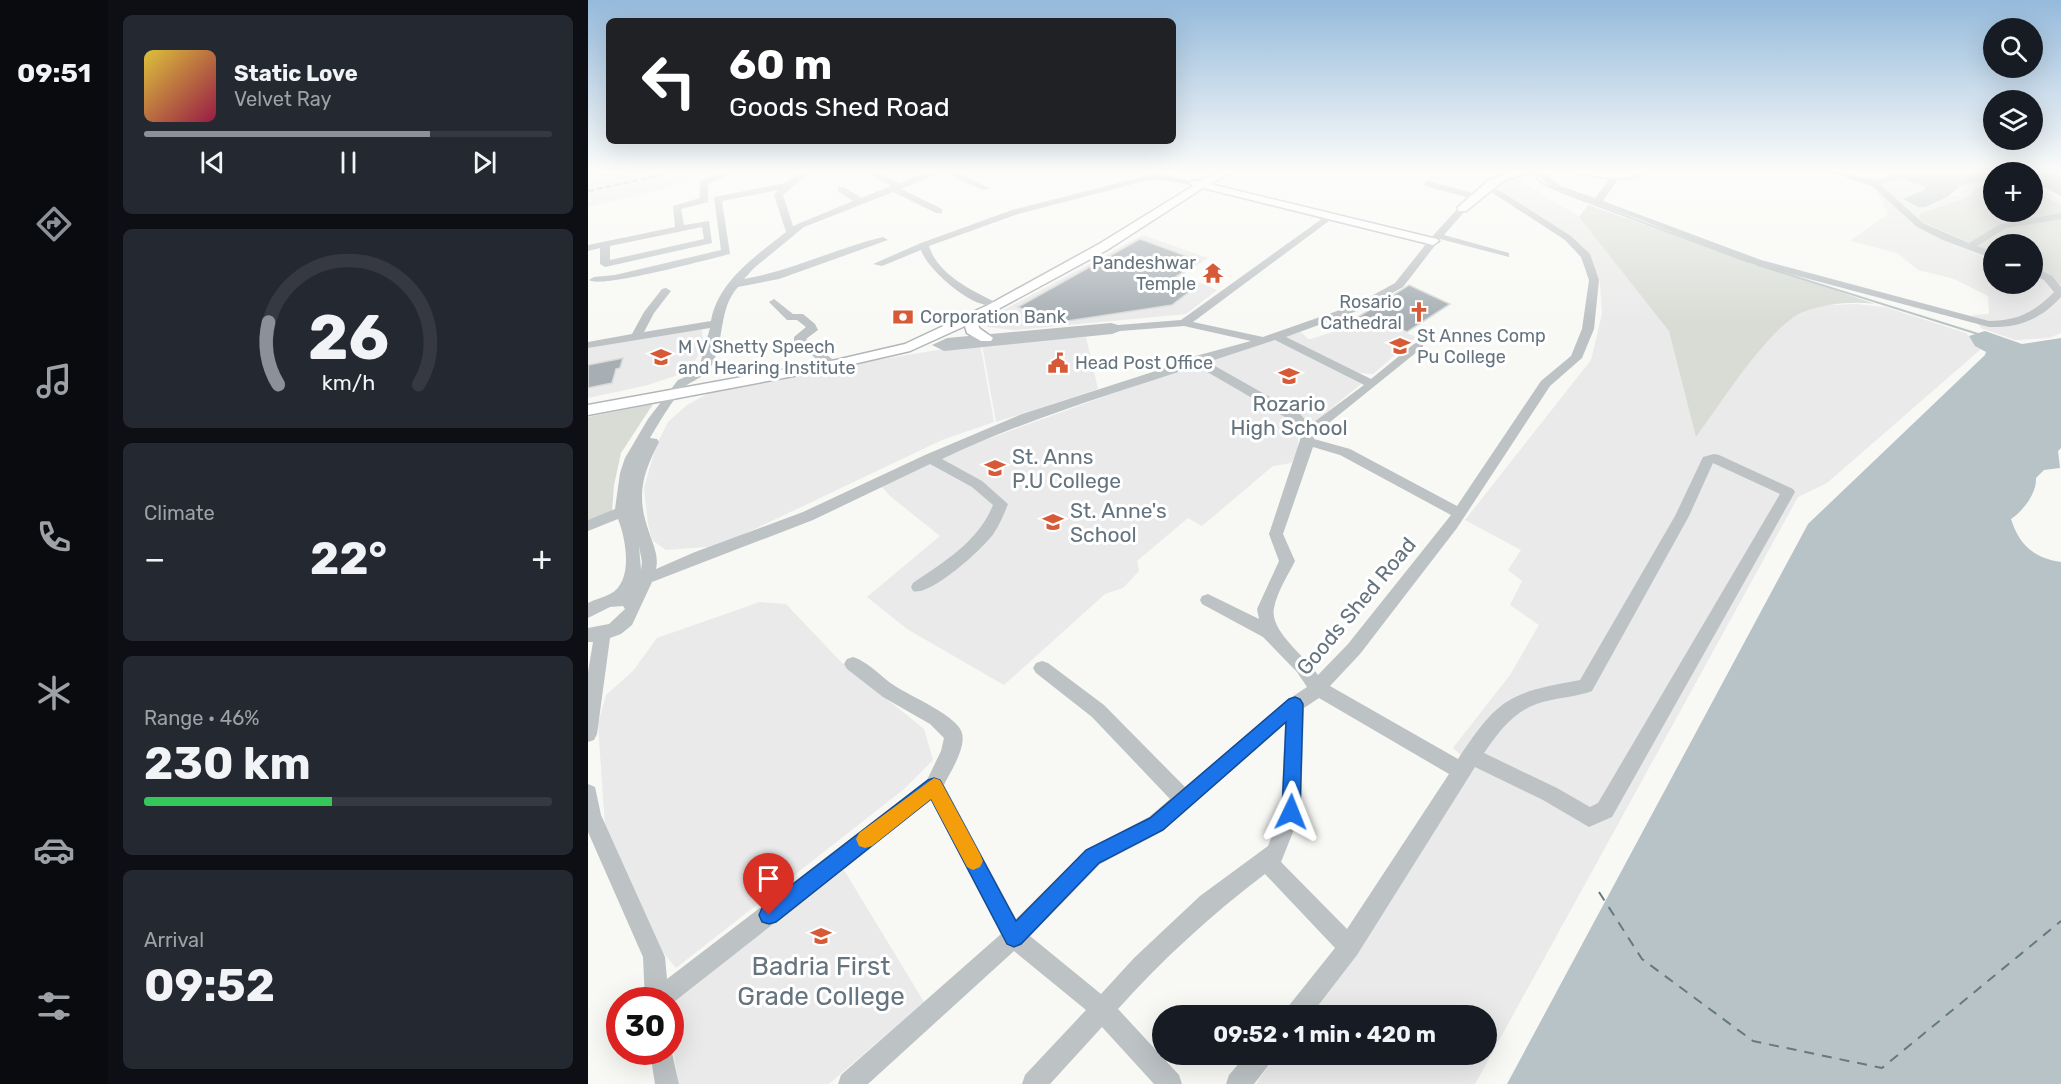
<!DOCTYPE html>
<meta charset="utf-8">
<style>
:root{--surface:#171b24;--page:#242831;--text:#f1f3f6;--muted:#9ea1a6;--line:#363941;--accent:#8c9099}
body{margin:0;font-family:Rubik,sans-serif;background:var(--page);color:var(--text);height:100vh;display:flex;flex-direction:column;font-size:22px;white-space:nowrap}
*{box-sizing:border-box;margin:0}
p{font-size:20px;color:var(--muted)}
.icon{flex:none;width:33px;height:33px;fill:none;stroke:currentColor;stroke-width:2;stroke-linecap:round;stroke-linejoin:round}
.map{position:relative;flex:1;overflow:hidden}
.panel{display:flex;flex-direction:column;gap:15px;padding:15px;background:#0d0f14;width:480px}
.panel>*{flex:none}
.top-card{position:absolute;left:18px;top:18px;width:570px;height:126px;border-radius:9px;box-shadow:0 6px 24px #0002;background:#202124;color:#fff;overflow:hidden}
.buttons{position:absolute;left:1395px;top:18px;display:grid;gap:12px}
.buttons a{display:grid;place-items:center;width:60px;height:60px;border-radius:50%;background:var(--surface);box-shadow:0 6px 24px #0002;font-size:30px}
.speed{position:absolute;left:18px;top:987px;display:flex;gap:12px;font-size:30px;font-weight:700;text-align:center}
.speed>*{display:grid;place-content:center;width:78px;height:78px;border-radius:50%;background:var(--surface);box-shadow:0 6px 24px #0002;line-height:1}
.speed .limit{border:9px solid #d22;background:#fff;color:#111}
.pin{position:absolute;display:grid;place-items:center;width:51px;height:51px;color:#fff;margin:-62px -26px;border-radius:50% 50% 50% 0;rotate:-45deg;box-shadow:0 0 6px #0007}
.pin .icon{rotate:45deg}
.me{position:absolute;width:66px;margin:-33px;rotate:2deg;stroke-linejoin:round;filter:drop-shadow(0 0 4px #0008)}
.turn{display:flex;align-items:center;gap:21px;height:126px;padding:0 24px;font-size:27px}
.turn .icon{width:78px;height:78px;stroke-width:2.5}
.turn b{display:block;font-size:42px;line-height:51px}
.big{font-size:45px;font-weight:700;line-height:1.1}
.panel .tile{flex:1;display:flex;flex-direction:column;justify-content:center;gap:9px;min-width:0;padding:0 21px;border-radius:9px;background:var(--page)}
.panel .dial{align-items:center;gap:0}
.dial svg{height:156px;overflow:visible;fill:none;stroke:var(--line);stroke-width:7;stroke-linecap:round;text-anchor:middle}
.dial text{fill:var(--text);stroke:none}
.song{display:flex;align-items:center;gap:18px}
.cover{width:72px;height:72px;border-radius:9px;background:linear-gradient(135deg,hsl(50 70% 55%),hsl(340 70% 35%))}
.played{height:6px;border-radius:3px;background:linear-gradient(90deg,var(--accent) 70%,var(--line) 70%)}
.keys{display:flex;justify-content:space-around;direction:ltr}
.heat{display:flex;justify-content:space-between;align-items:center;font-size:33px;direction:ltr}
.charge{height:9px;border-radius:4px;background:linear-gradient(90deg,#34c759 46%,var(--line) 0)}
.trip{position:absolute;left:564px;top:1005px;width:345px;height:60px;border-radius:30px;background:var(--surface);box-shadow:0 6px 24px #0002;font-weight:700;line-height:60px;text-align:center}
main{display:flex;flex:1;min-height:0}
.tab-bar{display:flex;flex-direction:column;width:108px;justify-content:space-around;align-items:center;background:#090b0e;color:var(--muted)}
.tab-bar .icon{width:42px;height:42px}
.tab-bar .current{color:var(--accent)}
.tab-bar b{font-size:27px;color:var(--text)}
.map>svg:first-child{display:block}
.built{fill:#e9eae9;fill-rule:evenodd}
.green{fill:#d8dcd5}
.water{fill:#b8c3c7}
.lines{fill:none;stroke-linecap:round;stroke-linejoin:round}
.stream{stroke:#b8c3c7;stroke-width:2}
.ferry{stroke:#657980;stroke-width:2;stroke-dasharray:10 8;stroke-linecap:butt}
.building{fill:#a7afb4;stroke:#dadad8;stroke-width:1.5}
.major-casing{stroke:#b1b6ba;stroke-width:3}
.minor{fill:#bdc2c5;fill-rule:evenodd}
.major{fill:#fff;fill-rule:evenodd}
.rail{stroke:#9fa6ab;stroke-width:2;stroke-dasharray:6 3;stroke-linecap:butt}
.route{fill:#1a73e8;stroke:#114b97;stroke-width:1.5}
.slow{fill:#f59e0b}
.labels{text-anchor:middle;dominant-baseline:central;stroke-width:6;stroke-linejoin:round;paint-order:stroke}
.far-poi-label{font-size:18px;fill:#65747e;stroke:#fff;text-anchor:start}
.poi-label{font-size:21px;fill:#65747e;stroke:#fff;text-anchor:start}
.street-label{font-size:21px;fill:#65747e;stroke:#fff}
.near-poi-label{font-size:26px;fill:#65747e;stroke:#fff}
</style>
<main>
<nav class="tab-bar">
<b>09:51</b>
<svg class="icon current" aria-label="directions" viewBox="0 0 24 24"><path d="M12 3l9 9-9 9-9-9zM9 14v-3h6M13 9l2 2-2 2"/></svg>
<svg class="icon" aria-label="music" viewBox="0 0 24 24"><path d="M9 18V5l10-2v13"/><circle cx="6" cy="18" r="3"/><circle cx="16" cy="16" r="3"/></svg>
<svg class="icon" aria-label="phone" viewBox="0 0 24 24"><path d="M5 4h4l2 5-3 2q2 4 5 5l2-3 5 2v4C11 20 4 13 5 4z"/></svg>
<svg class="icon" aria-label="climate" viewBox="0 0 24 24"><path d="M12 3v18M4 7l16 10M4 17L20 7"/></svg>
<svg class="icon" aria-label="car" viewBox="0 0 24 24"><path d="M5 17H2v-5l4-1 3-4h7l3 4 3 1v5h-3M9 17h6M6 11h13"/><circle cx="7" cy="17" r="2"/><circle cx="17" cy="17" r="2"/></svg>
<svg class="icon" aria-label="filters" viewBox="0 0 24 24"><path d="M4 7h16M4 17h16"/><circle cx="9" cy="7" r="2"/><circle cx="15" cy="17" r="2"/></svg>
</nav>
<section class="panel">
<div class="tile">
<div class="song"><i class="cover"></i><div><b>Static Love</b><p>Velvet Ray</p></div></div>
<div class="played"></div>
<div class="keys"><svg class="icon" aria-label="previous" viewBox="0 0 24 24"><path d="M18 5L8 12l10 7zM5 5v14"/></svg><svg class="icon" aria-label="pause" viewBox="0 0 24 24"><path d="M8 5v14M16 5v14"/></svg><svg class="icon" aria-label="next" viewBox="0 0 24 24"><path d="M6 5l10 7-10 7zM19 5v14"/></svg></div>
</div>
<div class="tile dial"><svg viewBox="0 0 100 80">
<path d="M14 69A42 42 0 1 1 86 69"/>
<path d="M14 69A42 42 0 0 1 9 37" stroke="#8c9099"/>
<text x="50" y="56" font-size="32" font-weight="700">26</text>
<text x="50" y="72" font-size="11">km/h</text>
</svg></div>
<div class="tile"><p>Climate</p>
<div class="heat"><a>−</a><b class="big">22°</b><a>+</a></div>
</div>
<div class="tile"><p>Range · 46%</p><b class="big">230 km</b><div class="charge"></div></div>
<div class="tile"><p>Arrival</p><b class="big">09:52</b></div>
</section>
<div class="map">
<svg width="1473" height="1084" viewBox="0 0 1473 1084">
<rect width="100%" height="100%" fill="#f8f8f5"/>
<!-- built -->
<g class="built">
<polygon points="0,170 131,170 77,188 0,207"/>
<polygon points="924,176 1013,230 1196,314 1224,306 1268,304 1297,307 1378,333 1393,349 1239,483 1210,497 887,1084 668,1084 688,1055 898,1054 898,1016 715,1015 886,767 865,748 922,675 951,625 922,605 934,581 920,570 933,550 877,520 1003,360 1014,314 1012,282 999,252 988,241 905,185"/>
<path d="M 1314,178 L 1338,187 L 1336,190 L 1323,194 L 1344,204 L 1361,196 L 1373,195 L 1367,188 L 1373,185 L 1405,180 L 1406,212 L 1444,212 L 1445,181 L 1455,191 L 1473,200 L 1473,333 L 1461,338 L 1427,340 L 1393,328 L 1384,315 L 1401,314 L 1400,296 L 1366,279 L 1330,270 L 1309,253 L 1262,241 L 1300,214 L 1284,183 ZM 1406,244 L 1444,244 L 1444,284 L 1406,284 Z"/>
<polygon points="555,235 620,258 594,275 629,290 598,314 428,330 399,327 401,318"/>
<polygon points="793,318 796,320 794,322 828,337 785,374 771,373 696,337 713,332 720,339 723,339 748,331 746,327 763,319 780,326"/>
<polygon points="114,328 115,347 103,367 87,376 60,385 0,398 0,348"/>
<polygon points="498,337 510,389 408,422 394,344"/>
<polygon points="688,340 773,384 724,424 619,361"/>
<polygon points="392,343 406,422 354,440 131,546 78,550 64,540 60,524 56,488 68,446 80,422 99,405 121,393 144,384"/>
<polygon points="608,363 708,422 711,451 703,463 685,466 614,526 600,518 549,561 551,571 535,588 517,594 416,685 319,629 279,597 352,536 302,496 293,486 370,450"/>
<polygon points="172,602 198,604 253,662 336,729 345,760 316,789 88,968 68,944 17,826 10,724 18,695 45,671 69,638"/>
<polygon points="256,870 336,1002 241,1084 91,1084 83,1036 82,1002"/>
</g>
<!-- green -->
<g class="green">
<polygon points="1405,184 1406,212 1444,212 1445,191 1473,205 1473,285 1445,270 1444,244 1406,244 1405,253 1331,220 1332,214 1379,197 1392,185"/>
<path d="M 1000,205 L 1287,304 C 1263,301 1238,304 1215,312 C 1182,325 1131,406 1108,437 L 1081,331 L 991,217 Z"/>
<polygon points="65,404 33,453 26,485 24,512 0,520 0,417"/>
</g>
<!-- water -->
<g class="water">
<polygon points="1287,170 1316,174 1338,170 1473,170 1473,196 1445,181 1444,172 1406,172 1405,180 1373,185 1361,196 1337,207 1330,207 1315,199 1336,190 1338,187"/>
<path d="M 1397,331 L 1434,344 L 1473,338 L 1473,448 L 1470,451 L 1472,468 L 1456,470 L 1448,478 C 1449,493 1435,511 1423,519 C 1431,545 1446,558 1473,562 L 1473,1084 L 919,1084 L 1220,524 L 1397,355 L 1398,352 L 1387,346 L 1381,336 Z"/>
</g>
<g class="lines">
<!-- stream -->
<g class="stream">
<polyline points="942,172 955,184 967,189"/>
<polyline points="973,192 1161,262"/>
<polyline points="1170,265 1390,334"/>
</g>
<!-- ferry -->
<polyline class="ferry" points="1011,892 1054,959 1165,1041 1294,1068 1473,921"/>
</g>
<!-- building -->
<g class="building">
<polygon points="552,239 612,261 583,280 605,289 584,305 466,323 430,307"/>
<polygon points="821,285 862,304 819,332 789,318 782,323 770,317"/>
<polygon points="35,358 32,368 28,369 24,383 0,388 0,365"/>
</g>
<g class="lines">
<!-- major casing -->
<g class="major-casing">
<g id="major">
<polygon points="633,170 647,170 622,184 849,239 851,241 845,245 615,188 519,250 390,320 391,328 405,338 403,341 393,341 379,333 377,326 322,351 248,368 0,415 0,405 248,360 317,344 402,304 511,244 605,186 602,183 603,181 612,181"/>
<polygon points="926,170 946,170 915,181 878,211 870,211 870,207 900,181"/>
<path d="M 984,170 L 1031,172 L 1060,170 C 1041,185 1011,176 989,173 Z"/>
</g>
</g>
<!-- minor -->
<g class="minor">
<path d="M 139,170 L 151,170 L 120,184 L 120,202 L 93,209 L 96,225 L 121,221 L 124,243 L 17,267 L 12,264 L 12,248 L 0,251 L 0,245 L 87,227 L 85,206 L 112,198 L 112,181 ZM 114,227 L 116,239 L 22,260 L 22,246 Z"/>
<path d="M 215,170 L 225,170 L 195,195 L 205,226 L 265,201 L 250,191 L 250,187 L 256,187 L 273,198 L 303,186 L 284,176 L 284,172 L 287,171 L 311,183 L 344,170 L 365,170 L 402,188 L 395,190 L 354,172 L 313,189 L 354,209 L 354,213 L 348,213 L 305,192 L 216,227 L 166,268 L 156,279 C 204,271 248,248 295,237 L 300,240 L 191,279 L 150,287 C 130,309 137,340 124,365 C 118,376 108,379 99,385 C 89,392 69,426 62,438 L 69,439 L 71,442 C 54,475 48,496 61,532 C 65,545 71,555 68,569 L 107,552 L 215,512 L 337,455 L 434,414 L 602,360 L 604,357 L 663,341 L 596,326 L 532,331 L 524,334 L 356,351 L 344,345 L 359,338 L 523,323 L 530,325 L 593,320 L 742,213 L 747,216 L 745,218 L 605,322 L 675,337 L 769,304 L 807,283 L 842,239 L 871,207 L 877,207 L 877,211 L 856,235 L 921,253 L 921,257 L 852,239 L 815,287 L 777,308 L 698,337 L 783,379 L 827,343 L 835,343 L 835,347 L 726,435 L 726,439 L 762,449 L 869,506 L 953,381 L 983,356 L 994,329 L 1001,280 L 993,257 L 977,240 L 897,188 L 896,186 L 900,183 L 983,236 L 1002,254 L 1011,280 L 1006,329 L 994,358 L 962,386 L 869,528 L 772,654 L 742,686 L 870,759 C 911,697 921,693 992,680 L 1087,516 L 1115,457 L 1126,454 L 1131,455 L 1205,489 L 1207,492 L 1024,817 L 1001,827 L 955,800 L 887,767 L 769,955 L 722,1016 L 696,1016 L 699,1008 L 747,948 L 677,874 C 623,915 575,959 530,1009 L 591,1075 L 594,1084 L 566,1084 L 514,1027 L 462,1084 L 434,1084 L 437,1075 L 498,1010 L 426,951 L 280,1084 L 250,1084 L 253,1075 L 413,934 L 343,800 L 82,1005 L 82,1000 L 57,1000 L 55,957 L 0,832 L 0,784 L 7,787 L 13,815 L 77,957 L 79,979 L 339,780 L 353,751 L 356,738 L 342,724 L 295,697 L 259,669 L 256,664 L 259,659 L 265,657 C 281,662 293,677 307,686 C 322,696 370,716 374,733 C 378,749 362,772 356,785 L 428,919 L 498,850 L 561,817 L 582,799 L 504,717 L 448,673 L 445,668 L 448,663 L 454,661 L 460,663 L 516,705 L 597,787 L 701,699 L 719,687 L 709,672 L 675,637 L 614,604 L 612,600 L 614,596 L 620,594 L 671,619 L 669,609 L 691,561 L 681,534 L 713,437 L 711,428 L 702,420 L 609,366 C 523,394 436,420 354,459 L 394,481 L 420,504 C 416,514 412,524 406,533 C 396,548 342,597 325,591 L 323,587 L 325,583 C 357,561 390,542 405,505 L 384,487 L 342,464 L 225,520 L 64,582 L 44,625 L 33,634 L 22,638 L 9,734 L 6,740 L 0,742 L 0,672 L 5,642 L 0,642 L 0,628 L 21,624 L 37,609 L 35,606 L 22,607 L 0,618 L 0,603 C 7,599 15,598 22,594 C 46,582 38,539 30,519 L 0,531 L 0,520 L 27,509 L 32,473 L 37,458 L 60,419 L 90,380 L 102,375 L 112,364 L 122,328 L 0,348 L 0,342 L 44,334 L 56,312 L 74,289 L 78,288 L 83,291 L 66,313 L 56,332 L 123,321 C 130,281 168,256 198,232 L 186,195 L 190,190 L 134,201 L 142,254 C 121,259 12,289 1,280 L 6,277 L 27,275 L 133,250 L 126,197 L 197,183 ZM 687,340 L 776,385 L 722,425 L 712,414 L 620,362 ZM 725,447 L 752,455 L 863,515 L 760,644 L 730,675 C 718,657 681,631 686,608 C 689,592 700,575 707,561 L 695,534 ZM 1125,463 L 1192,494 L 1010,803 L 1002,807 L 969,788 L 896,753 C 914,727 930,706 963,700 C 977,697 991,696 1004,691 L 1101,516 ZM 51,546 L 54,562 L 53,570 ZM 731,698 L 861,774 L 759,929 L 693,862 L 713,812 L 716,708 ZM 697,724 L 693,812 L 680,846 L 612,896 L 546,958 L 513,994 L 442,936 L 512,864 L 575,831 Z"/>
<path d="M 944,170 L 953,170 L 972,186 L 1007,198 L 1025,174 L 1031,174 L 1032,176 L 1015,201 L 1173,260 L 1401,321 C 1429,321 1447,312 1466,292 L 1456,280 L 1444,274 L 1444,266 L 1464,276 L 1473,287 L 1473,297 C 1453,319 1431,328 1401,327 L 1165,264 L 1048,218 L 966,190 Z"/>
<path d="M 1235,170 C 1258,170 1291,191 1309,170 L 1318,170 L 1310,180 L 1292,184 L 1335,223 L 1381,243 L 1412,224 L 1473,213 L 1473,219 L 1418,228 L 1389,246 L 1406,252 L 1406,259 L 1355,240 L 1329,227 L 1284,186 Z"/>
<path d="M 570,173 L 611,183 L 607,186 L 570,179 L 553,182 L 430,214 L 341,246 C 350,274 381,289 405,301 L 405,305 C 384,309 339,269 333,250 L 294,266 L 285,264 L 333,243 L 424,210 Z"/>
<polygon points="840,181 892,195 893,197 889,200 837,186 837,182"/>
<polygon points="186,299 205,314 215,314 227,324 230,330 218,339 244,359 244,365 236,365 206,341 206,337 218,327 209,320 199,320 181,302"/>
<polygon points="82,1044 91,1084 67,1084 62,1052 82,1052"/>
<polygon points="659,1054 687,1054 683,1062 666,1084 638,1084 641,1075"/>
</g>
<!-- major -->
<use href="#major" class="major"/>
<!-- rail -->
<polyline class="rail" points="0,191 96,170"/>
</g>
<!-- sky -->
<linearGradient id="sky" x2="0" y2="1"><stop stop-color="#95badb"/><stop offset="0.53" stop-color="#fcfcfa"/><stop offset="1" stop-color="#fcfcfa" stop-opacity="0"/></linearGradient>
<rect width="1473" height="322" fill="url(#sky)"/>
<!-- route -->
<polygon class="route" points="707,697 712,699 715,704 712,812 709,819 703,821 697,819 694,812 698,722 575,830 511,863 433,944 426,947 419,944 343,799 188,922 181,924 174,922 171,915 174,908 340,780 346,778 352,780 428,921 498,850 562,818 701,699"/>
<!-- slow -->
<polygon class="slow" points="346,778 352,780 392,854 395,861 392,867 385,870 379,867 343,799 284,846 277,848 271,846 268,839 271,833"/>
<!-- icons -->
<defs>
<g id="temple-bare" transform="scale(1.62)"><path d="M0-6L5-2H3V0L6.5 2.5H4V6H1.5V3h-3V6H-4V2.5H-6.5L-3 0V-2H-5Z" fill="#d85935" stroke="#fff" stroke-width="2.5" paint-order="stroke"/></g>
<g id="church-bare" transform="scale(1.62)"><path d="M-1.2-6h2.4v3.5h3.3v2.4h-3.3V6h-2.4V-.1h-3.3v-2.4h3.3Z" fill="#d85935" stroke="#fff" stroke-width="2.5" paint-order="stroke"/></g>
<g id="bank-bare" transform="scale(1.62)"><path d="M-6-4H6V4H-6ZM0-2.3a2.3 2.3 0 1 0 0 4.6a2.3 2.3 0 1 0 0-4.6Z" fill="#d85935" stroke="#fff" stroke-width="2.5" paint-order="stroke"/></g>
<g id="university-bare" transform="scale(1.62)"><path d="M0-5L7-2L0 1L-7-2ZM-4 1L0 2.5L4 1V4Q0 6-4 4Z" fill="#d85935" stroke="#fff" stroke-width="2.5" paint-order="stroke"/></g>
<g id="civic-bare" transform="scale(1.62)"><path d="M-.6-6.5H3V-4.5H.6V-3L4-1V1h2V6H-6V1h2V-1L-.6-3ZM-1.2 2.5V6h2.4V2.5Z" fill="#d85935" stroke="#fff" stroke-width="2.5" paint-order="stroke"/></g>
<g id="school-bare" transform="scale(1.62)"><path d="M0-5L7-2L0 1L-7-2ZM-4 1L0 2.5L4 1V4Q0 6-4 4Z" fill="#d85935" stroke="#fff" stroke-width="2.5" paint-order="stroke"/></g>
</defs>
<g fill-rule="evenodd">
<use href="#temple-bare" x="625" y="273"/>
<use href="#church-bare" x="831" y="312"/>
<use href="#bank-bare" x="315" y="317"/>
<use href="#university-bare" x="812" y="346"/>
<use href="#university-bare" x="73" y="357"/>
<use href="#civic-bare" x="470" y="363"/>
<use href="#school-bare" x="701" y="376"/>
<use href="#university-bare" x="407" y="468"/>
<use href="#school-bare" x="465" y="522"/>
<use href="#university-bare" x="233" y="936"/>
</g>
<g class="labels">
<!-- far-poi labels -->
<g class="far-poi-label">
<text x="608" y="263" text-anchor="end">Pandeshwar<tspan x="608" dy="21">Temple</tspan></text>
<text x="814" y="302" text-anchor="end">Rosario<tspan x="814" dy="21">Cathedral</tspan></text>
<text x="332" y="317">Corporation Bank</text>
<text x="829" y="336">St Annes Comp<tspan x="829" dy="21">Pu College</tspan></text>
<text x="90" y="347">M V Shetty Speech<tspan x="90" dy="21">and Hearing Institute</tspan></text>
<text x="487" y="363">Head Post Office</text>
</g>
<!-- poi labels -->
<g class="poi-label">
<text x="701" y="403" text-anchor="middle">Rozario<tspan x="701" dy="24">High School</tspan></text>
<text x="424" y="456">St. Anns<tspan x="424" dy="24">P.U College</tspan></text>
<text x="482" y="510">St. Anne's<tspan x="482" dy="24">School</tspan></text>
</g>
<!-- street labels -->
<g class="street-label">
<text transform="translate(768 606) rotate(-50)">Goods Shed Road</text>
</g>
<!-- near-poi labels -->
<g class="near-poi-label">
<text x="233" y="966">Badria First<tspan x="233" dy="30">Grade College</tspan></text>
</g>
</g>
</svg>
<div class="buttons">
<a><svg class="icon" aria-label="search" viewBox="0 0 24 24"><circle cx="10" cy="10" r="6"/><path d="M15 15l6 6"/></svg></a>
<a><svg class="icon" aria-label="layers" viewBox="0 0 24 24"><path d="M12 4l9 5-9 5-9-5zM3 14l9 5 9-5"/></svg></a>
<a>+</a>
<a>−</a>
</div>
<div class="speed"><div class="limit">30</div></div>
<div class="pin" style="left:181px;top:915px;background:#d93025"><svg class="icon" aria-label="arrive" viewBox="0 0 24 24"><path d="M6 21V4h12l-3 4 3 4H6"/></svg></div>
<svg class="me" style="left:703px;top:812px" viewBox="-20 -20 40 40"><path d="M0-17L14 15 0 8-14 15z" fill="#1a73e8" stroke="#fff" stroke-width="4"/></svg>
<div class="trip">09:52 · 1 min · 420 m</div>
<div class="top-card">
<div class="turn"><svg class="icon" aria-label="left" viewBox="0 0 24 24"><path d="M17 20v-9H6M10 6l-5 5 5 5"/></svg><div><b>60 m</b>Goods Shed Road</div></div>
</div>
</div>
</main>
